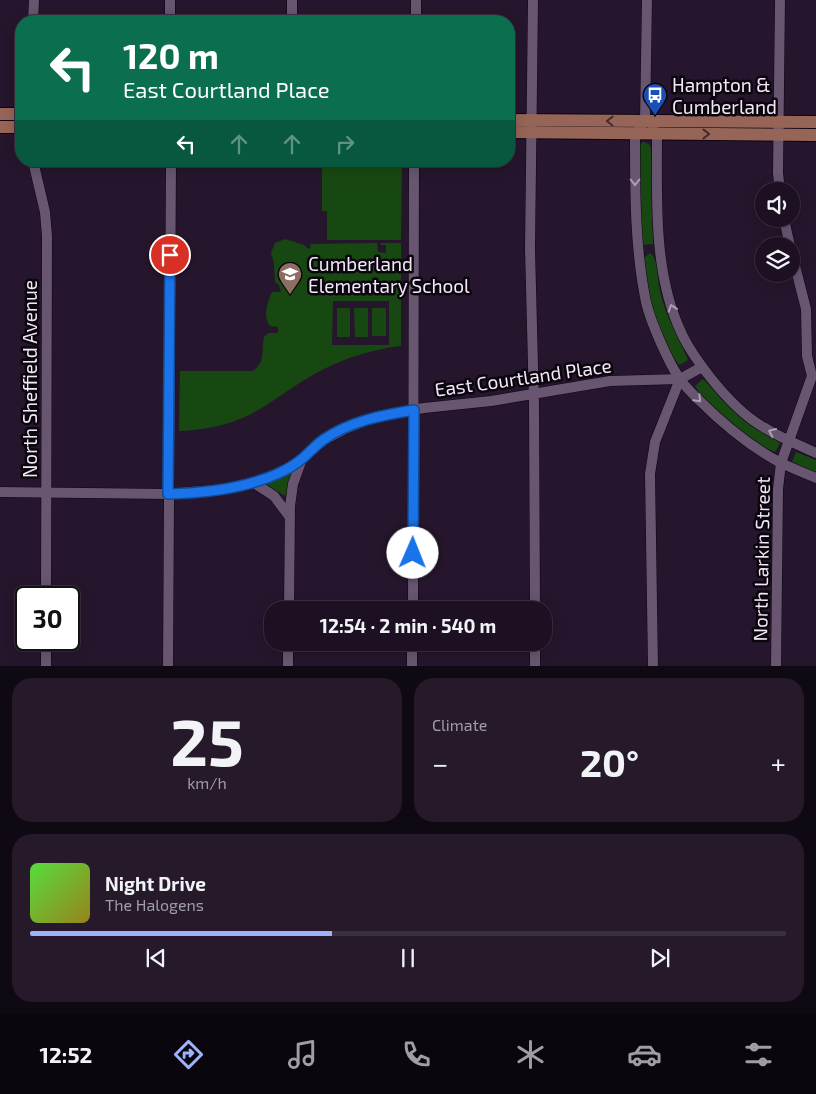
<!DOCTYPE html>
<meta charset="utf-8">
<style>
:root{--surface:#1c1022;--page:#25192a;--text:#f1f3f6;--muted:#a09da5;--line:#3a3040;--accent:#9db4fd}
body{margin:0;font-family:"Exo 2",sans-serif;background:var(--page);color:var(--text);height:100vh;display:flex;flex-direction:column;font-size:19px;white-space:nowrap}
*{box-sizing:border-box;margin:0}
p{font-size:16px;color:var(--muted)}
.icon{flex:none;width:28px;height:28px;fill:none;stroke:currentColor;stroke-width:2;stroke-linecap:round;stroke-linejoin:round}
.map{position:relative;height:666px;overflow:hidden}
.drawer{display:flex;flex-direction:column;gap:12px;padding:12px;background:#0f0913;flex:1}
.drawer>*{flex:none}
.banner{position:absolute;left:15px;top:15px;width:500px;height:152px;border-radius:20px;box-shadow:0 2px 12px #0003,0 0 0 1px var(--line);background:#0b6e4f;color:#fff;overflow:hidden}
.controls{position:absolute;left:755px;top:182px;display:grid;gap:10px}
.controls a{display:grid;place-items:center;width:45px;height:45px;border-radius:50%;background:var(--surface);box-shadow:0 2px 12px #0003,0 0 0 1px var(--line);font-size:25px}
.speed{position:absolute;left:15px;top:586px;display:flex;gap:10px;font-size:25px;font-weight:700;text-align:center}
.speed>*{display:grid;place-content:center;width:65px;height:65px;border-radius:50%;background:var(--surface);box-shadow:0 2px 12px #0003,0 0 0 1px var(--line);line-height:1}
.speed .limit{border:2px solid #111;border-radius:8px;background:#fff;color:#111}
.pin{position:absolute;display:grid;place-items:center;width:42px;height:42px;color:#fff;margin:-21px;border:2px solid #fff;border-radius:50%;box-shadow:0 1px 5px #0007}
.me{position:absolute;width:55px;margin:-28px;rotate:1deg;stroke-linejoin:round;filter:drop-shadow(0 0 4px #0008)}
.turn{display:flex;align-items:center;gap:18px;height:105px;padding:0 25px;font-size:22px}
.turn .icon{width:65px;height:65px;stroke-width:2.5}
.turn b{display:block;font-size:35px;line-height:42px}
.lanes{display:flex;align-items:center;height:48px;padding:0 25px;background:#0003;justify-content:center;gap:25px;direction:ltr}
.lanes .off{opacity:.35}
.big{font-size:38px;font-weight:700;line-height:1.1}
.drawer .tile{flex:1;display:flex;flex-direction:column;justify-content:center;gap:8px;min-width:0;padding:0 18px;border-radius:20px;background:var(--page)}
.drawer .dial{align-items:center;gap:0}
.dial b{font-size:65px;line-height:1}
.song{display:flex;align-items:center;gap:15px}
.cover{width:60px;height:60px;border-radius:8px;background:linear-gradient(135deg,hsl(110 70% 55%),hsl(50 70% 35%))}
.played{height:5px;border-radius:2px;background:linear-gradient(90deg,var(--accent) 40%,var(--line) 40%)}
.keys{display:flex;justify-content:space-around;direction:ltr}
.heat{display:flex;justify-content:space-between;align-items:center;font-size:28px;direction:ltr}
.drawer .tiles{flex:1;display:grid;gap:12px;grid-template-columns:1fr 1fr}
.tile:last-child{grid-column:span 2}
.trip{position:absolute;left:264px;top:601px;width:288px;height:50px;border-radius:20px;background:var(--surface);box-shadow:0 2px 12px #0003,0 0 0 1px var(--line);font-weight:700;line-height:50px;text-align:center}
.dock{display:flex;height:80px;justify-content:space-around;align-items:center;background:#0b060e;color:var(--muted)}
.dock .icon{width:35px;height:35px}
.dock .active{color:var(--accent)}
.dock b{font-size:22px;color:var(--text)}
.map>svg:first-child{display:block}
.green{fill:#184811;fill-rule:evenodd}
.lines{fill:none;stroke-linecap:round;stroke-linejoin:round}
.minor-casing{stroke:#0f0315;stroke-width:11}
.major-casing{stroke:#0f0315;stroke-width:14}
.minor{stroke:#685671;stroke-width:10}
.major{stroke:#976558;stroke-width:12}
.oneway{stroke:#432b2c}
.oneway2{stroke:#ad9fb4}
.route-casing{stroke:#114b97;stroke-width:12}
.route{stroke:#1a73e8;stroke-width:9}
.labels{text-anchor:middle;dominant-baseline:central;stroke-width:5;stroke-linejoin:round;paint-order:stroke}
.poi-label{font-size:19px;fill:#f2e8f7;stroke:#0b050e;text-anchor:start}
.street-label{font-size:19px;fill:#f2e8f7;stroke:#0b050e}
</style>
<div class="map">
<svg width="816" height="667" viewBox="0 0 816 667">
<rect width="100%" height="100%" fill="#26162d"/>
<!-- green -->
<g class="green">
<polygon points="644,142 650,145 651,150 653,243 653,244 642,245 640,224 639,146 641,143"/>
<polygon points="339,161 402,161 401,240 327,240 327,211 322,211 322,167 338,167"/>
<path d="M 285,239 L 304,245 L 308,249 L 311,247 L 310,244 L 377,243 L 378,252 L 386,253 L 386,245 L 381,245 L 381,243 L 401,243 L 401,346 C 374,349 348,357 324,369 C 299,381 277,400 253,413 C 230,425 205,430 179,431 L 180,371 L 253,371 C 266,362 261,350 264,337 L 269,333 L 278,333 L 278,327 L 270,326 C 262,316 268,302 272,292 L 281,292 L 279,285 L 275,282 L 274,263 L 271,253 L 275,243 ZM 333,301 L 389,301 L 389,345 L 332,345 Z"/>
<path d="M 650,253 C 659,259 657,280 660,291 C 665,316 679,337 688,360 L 679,365 C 656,334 648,295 644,258 Z"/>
<rect x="337" y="308" width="13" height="29"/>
<polygon points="354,308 368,308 368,337 355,337"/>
<rect x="372" y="308" width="14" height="28"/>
<path d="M 703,379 L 735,411 L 751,424 L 780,443 L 775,452 C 755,447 706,404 695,386 Z"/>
<polygon points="796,452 816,460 816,473 792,462"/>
<polygon points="291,470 293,471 285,496 266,484 266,482"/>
</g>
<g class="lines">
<!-- minor casing -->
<g class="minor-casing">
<g id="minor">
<polyline points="170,0 170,21"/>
<polyline points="533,0 530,249 534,404 535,610"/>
<path d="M 647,0 L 645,121 L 636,133 L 635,139 C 635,193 635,249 646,302 C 651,323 667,359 679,378 C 685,387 693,394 700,401 C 723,424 751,447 781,463 C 792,468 804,473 816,478"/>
<polyline points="780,0 778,173 780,191"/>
<polyline points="33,21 34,0"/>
<polyline points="292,21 292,0"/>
<polyline points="416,21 416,0"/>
<path d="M 653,129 L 657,134 C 657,198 653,273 681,332 C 688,348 699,363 710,377 C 725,396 743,416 765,428 C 781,438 799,445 816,453"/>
<polyline points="33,161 45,212 47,236 46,598"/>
<polyline points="784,219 790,246"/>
<polyline points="254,483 274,496 289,516"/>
<polyline points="0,492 168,494 224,489 254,483 279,473 302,459 324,440 347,428 377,416 424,408 491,401 610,381 680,379"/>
<polyline points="289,610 290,506 293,484 302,459"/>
<polyline points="413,610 414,161"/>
<polyline points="46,640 46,667"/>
<polyline points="535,642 535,667"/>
<polyline points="168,667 171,161"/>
<polyline points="288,667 288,642"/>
<polyline points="412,667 412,642"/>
<polyline points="653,667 650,474 655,442 680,379 702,367"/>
<polyline points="776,667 778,489 781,463 812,376 807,356 806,309 791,250"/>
</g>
</g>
<!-- major casing -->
<g class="major-casing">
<g id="major">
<polyline points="0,114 21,114"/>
<polyline points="509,120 816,122"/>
<polyline points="0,127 21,127"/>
<polyline points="509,132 816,135"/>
</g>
</g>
<!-- minor -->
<use href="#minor" class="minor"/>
<!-- major -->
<use href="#major" class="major"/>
</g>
<!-- one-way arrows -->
<defs><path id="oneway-chevron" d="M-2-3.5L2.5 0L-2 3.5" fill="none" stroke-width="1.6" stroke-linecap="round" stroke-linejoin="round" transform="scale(1.25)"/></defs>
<g class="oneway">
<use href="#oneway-chevron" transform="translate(610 121) rotate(-179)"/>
<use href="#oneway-chevron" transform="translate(706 134)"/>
</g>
<g class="oneway2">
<use href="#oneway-chevron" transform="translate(635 182) rotate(90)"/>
<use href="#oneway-chevron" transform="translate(672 308) rotate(-109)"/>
<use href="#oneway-chevron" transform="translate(698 399) rotate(45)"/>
<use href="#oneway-chevron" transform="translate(772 432) rotate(-155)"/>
</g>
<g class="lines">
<!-- route casing -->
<g class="route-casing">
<path id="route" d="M 170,255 L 168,494 C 205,493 243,489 277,474 C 286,470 296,464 303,458 C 310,452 316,445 323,440 C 350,421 383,415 414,410 L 413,553"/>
</g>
<!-- route -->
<use href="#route" class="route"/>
</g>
<!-- icons -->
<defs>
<g id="bus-pin" transform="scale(1.25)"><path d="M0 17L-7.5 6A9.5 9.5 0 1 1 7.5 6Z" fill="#1a4fb4" stroke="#0b050e"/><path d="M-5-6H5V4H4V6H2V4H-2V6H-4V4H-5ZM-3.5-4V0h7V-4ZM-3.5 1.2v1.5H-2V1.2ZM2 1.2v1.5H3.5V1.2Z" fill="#fff"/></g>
<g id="school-pin" transform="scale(1.25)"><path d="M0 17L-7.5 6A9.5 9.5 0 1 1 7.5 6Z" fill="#8d6e63" stroke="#0b050e"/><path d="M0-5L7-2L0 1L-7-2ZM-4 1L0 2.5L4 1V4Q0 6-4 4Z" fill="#fff"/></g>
</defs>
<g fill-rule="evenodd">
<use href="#bus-pin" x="655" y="95"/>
<use href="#school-pin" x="290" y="274"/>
</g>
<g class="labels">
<!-- poi labels -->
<g class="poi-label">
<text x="672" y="84">Hampton &amp;<tspan x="672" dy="22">Cumberland</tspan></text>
<text x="308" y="263">Cumberland<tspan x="308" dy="22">Elementary School</tspan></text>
</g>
<!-- street labels -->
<g class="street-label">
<text transform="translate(523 377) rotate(-8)">East Courtland Place</text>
<text transform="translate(29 379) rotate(-90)">North Sheffield Avenue</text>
<text transform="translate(761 559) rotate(-89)">North Larkin Street</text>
</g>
</g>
</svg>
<div class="controls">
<a><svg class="icon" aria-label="sound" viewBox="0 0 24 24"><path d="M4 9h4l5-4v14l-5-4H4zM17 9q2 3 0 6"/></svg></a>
<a><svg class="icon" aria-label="layers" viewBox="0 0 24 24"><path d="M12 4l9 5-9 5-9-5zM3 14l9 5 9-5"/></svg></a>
</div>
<div class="speed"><div class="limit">30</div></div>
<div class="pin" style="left:170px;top:255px;background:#d93025"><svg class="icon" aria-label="arrive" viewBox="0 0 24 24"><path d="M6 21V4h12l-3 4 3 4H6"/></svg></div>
<svg class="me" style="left:413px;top:553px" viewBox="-20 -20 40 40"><circle r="19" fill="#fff"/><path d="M0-13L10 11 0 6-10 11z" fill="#1a73e8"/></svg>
<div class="trip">12:54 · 2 min · 540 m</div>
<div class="banner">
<div class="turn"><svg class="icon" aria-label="left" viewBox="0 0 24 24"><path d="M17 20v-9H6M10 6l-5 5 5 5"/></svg><div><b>120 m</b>East Courtland Place</div></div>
<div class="lanes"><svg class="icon" aria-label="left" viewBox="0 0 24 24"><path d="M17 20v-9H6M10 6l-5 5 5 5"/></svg><svg class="icon off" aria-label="ahead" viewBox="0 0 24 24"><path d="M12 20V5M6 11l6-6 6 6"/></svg><svg class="icon off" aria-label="ahead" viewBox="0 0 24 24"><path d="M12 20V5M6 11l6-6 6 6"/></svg><svg class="icon off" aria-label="right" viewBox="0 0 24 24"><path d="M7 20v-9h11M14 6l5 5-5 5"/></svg></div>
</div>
</div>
<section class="drawer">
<div class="tiles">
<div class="tile dial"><b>25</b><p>km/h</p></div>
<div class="tile"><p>Climate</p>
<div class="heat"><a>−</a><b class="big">20°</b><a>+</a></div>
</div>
<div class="tile">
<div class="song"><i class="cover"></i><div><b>Night Drive</b><p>The Halogens</p></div></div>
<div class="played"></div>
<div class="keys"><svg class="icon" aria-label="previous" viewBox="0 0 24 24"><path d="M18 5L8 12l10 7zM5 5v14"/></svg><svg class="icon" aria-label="pause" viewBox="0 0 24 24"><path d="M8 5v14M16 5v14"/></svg><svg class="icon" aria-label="next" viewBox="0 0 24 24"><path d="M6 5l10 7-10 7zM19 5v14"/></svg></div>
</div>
</div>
</section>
<nav class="dock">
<b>12:52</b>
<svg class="icon active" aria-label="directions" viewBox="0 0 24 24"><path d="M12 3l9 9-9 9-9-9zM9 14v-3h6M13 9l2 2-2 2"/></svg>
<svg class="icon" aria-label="music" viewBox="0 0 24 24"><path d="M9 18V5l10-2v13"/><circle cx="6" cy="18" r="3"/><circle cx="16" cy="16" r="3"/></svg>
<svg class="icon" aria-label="phone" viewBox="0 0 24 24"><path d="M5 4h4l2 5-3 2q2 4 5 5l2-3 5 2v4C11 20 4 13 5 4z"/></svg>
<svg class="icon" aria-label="climate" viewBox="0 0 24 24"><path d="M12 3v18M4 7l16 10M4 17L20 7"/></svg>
<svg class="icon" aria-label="car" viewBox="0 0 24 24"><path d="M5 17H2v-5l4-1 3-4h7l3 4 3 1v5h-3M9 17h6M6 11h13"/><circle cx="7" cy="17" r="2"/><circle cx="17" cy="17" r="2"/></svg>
<svg class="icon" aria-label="filters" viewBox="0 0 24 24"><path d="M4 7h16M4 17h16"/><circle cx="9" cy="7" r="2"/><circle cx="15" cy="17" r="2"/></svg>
</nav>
